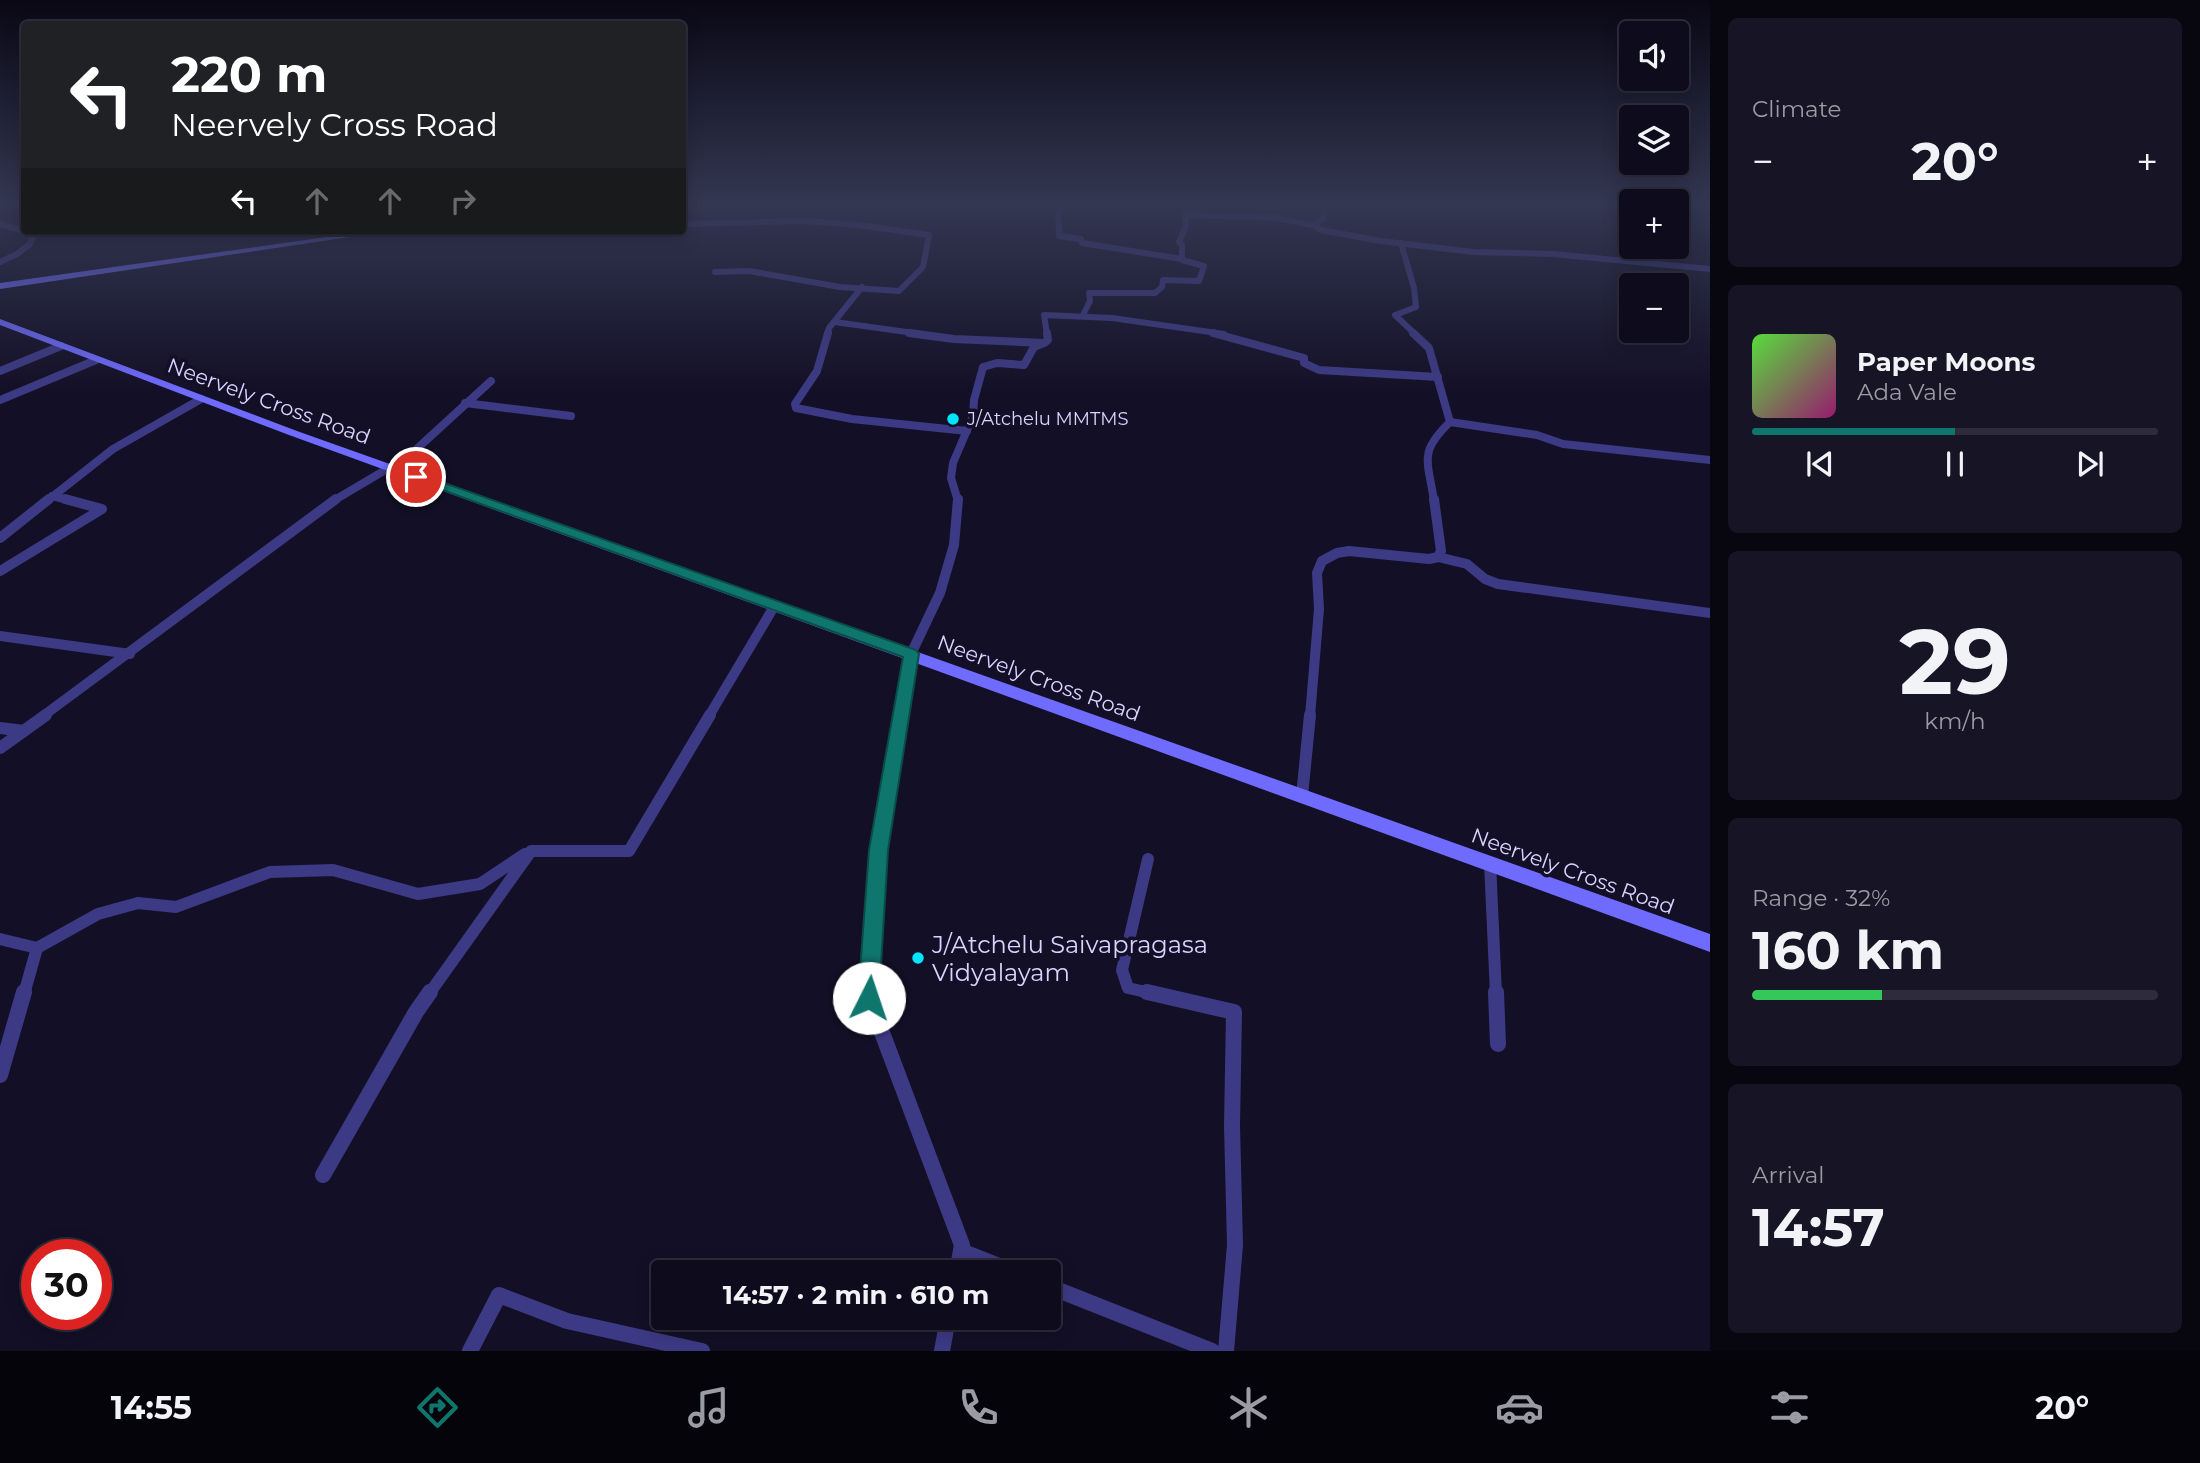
<!DOCTYPE html>
<meta charset="utf-8">
<style>
:root{--surface:#0e0b1c;--page:#171425;--text:#f1f3f6;--muted:#9b9ba3;--line:#2e2b3b;--accent:#0f766e}
body{margin:0;font-family:Montserrat,sans-serif;background:var(--page);color:var(--text);height:100vh;display:flex;flex-direction:column;font-size:26px;white-space:nowrap}
*{box-sizing:border-box;margin:0}
p{font-size:23px;color:var(--muted)}
.icon{flex:none;width:38px;height:38px;fill:none;stroke:currentColor;stroke-width:2;stroke-linecap:round;stroke-linejoin:round}
.map{position:relative;flex:1;overflow:hidden}
.sheet{display:flex;flex-direction:column;gap:18px;padding:18px;background:#08060f;width:490px}
.sheet>*{flex:none}
.guide{position:absolute;left:21px;top:21px;width:665px;height:214px;border-radius:7px;box-shadow:0 4px 18px #0003,0 0 0 2px var(--line);background:#202124;color:#fff;overflow:hidden}
.tools{position:absolute;left:1619px;top:21px;display:grid;gap:14px}
.tools a{display:grid;place-items:center;width:70px;height:70px;border-radius:7px;background:var(--surface);box-shadow:0 4px 18px #0003,0 0 0 2px var(--line);font-size:35px}
.speed{position:absolute;left:21px;top:1239px;display:flex;gap:14px;font-size:35px;font-weight:700;text-align:center}
.speed>*{display:grid;place-content:center;width:91px;height:91px;border-radius:50%;background:var(--surface);box-shadow:0 4px 18px #0003,0 0 0 2px var(--line);line-height:1}
.speed .limit{border:10px solid #d22;background:#fff;color:#111}
.pin{position:absolute;display:grid;place-items:center;width:60px;height:60px;color:#fff;margin:-30px;border:4px solid #fff;border-radius:50%;box-shadow:0 2px 7px #0007}
.me{position:absolute;width:77px;margin:-38px;rotate:4deg;stroke-linejoin:round;filter:drop-shadow(0 0 5px #0008)}
.turn{display:flex;align-items:center;gap:24px;height:147px;padding:0 35px;font-size:32px}
.turn .icon{width:91px;height:91px;stroke-width:2.5}
.turn b{display:block;font-size:49px;line-height:60px}
.lanes{display:flex;align-items:center;height:66px;padding:0 35px;background:#0003;justify-content:center;gap:35px;direction:ltr}
.lanes .off{opacity:.35}
.big{font-size:52px;font-weight:700;line-height:1.1}
.sheet .tile{flex:1;display:flex;flex-direction:column;justify-content:center;gap:10px;min-width:0;padding:0 24px;border-radius:10px;background:var(--page)}
.sheet .dial{align-items:center;gap:0}
.dial b{font-size:91px;line-height:1}
.song{display:flex;align-items:center;gap:21px}
.cover{width:84px;height:84px;border-radius:10px;background:linear-gradient(135deg,hsl(110 70% 55%),hsl(320 70% 35%))}
.played{height:7px;border-radius:4px;background:linear-gradient(90deg,var(--accent) 50%,var(--line) 50%)}
.keys{display:flex;justify-content:space-around;direction:ltr}
.heat{display:flex;justify-content:space-between;align-items:center;font-size:38px;direction:ltr}
.charge{height:10px;border-radius:5px;background:linear-gradient(90deg,#34c759 32%,var(--line) 0)}
.trip{position:absolute;left:651px;top:1260px;width:410px;height:70px;border-radius:7px;background:var(--surface);box-shadow:0 4px 18px #0003,0 0 0 2px var(--line);font-weight:700;line-height:70px;text-align:center}
.tabs{display:flex;height:112px;justify-content:space-around;align-items:center;background:#06040b;color:var(--muted)}
.tabs .icon{width:49px;height:49px}
.tabs .on{color:var(--accent)}
.tabs b{font-size:32px;color:var(--text)}
main{display:flex;flex:1;min-height:0}
.map>svg:first-child{display:block}
.lines{fill:none;stroke-linecap:round;stroke-linejoin:round}
.street-far4{stroke:#3d3a85;stroke-width:6}
.street-far3{stroke:#3d3a85;stroke-width:8}
.street-far2{stroke:#3d3a85;stroke-width:10}
.street-far1{stroke:#3d3a85;stroke-width:12}
.street{stroke:#3d3a85;stroke-width:16}
.secondary{fill:#6f6bff;fill-rule:evenodd}
.route{fill:#0f766e;stroke:#0a4d48;stroke-width:2}
.poi-dot{fill:#00e5ff;stroke:#130f26;stroke-width:2.5}
.labels{text-anchor:middle;dominant-baseline:central;stroke-width:7;stroke-linejoin:round;paint-order:stroke}
.far-poi-label{font-size:18px;fill:#d9d4ff;stroke:#130f26;text-anchor:start}
.street-label{font-size:21px;fill:#d9d4ff;stroke:#130f26}
.near-poi-label{font-size:24px;fill:#d9d4ff;stroke:#130f26;text-anchor:start}
</style>
<main>
<div class="map">
<svg width="1710" height="1351" viewBox="0 0 1710 1351">
<rect width="100%" height="100%" fill="#130f26"/>
<g class="lines">
<!-- street-far4 -->
<g class="street-far4">
<polyline points="1058,204 1059,236 1081,239 1082,243 1182,259"/>
<polyline points="1332,204 1324,210 1323,219 1313,225 1321,230 1381,241 1473,252 1553,254 1710,269"/>
<polyline points="0,224 24,231"/>
<polyline points="682,224 804,221 859,225 929,235 923,267 899,291 840,287 749,271 715,272"/>
<polyline points="1401,243 1414,288 1416,307 1395,315 1415,334"/>
<polyline points="0,262 17,254 30,244 33,237 25,231"/>
<polyline points="1083,315 1090,301 1089,293 1155,293 1162,287 1163,280 1199,281 1204,266 1182,260 1182,245 1179,242 1186,226 1185,215 1276,218 1313,225"/>
<polyline points="835,322 921,334"/>
<polyline points="827,334 829,328 862,287"/>
<polyline points="1047,334 1044,315 1112,318 1224,334"/>
</g>
<!-- street-far3 -->
<g class="street-far3">
<polyline points="828,333 817,371 795,404 796,408 852,419 967,431"/>
<polyline points="909,333 954,339 1044,343 1048,340 1047,333"/>
<polyline points="1213,333 1304,358 1304,363 1319,370 1438,377"/>
<path d="M 1413,333 L 1429,348 L 1450,422 C 1418,453 1428,460 1434,501"/>
<polyline points="0,371 61,346"/>
<polyline points="0,400 96,360"/>
<polyline points="465,403 571,416"/>
<polyline points="1450,422 1537,435 1563,444 1710,460"/>
<polyline points="52,496 72,501"/>
<polyline points="47,501 113,449 201,399"/>
<polyline points="333,501 409,456 491,381"/>
<polyline points="958,501 951,478 953,463 973,416 974,400 983,367 997,363 1024,365 1034,347 1044,343"/>
</g>
<!-- street-far2 -->
<g class="street-far2">
<polyline points="0,538 49,499"/>
<polyline points="1438,557 1467,564 1485,579 1498,584 1710,613"/>
<polyline points="0,571 102,509 65,499"/>
<polyline points="0,636 130,654"/>
<polyline points="43,716 336,499"/>
<polyline points="709,716 775,605"/>
<polyline points="900,716 911,654 940,593 954,545 958,499"/>
<polyline points="1310,716 1319,609 1317,573 1322,561 1337,553 1349,551 1429,559 1438,557 1441,551 1434,499"/>
</g>
<!-- street-far1 -->
<g class="street-far1">
<polyline points="0,728 24,731"/>
<polyline points="0,748 46,715"/>
<polyline points="1302,796 1310,715"/>
<polyline points="1148,859 1122,970 1128,988 1155,994"/>
<polyline points="1490,863 1496,994"/>
<polyline points="0,939 37,948 24,994"/>
<polyline points="37,948 98,914 138,903 176,907 270,872 333,870 418,894 480,884 525,854"/>
<polyline points="429,994 531,851 629,851 710,715"/>
<polyline points="869,994 878,850 901,715"/>
</g>
<!-- street -->
<g class="street">
<polyline points="869,992 869,998 962,1245 957,1272"/>
<polyline points="1147,992 1234,1012 1232,1126 1235,1245 1226,1351"/>
<polyline points="1496,992 1498,1044"/>
<polyline points="0,1075 24,992"/>
<polyline points="323,1175 416,1012 430,992"/>
<polyline points="961,1251 1014,1272"/>
<polyline points="1048,1286 1212,1351"/>
<polyline points="470,1351 499,1295 567,1321 702,1351"/>
<polyline points="942,1351 948,1318"/>
</g>
<!-- secondary -->
<g class="secondary">
<polygon points="369,231 390,231 0,289 0,283"/>
<polygon points="0,319 297,431 1710,934 1710,952 289,435 0,325"/>
</g>
</g>
<!-- sky -->
<linearGradient id="sky" x2="0" y2="1"><stop stop-color="#0a0815"/><stop offset="0.52" stop-color="#333752"/><stop offset="1" stop-color="#333752" stop-opacity="0"/></linearGradient>
<rect width="1710" height="393" fill="url(#sky)"/>
<!-- route -->
<polygon class="route" points="416,473 916,650 919,654 888,850 879,998 876,1005 869,1008 861,1005 858,998 869,850 903,657 412,479 412,474"/>
<!-- markers -->
<g class="poi-dot">
<circle cx="953" cy="419" r="7"/>
<circle cx="918" cy="958" r="7"/>
</g>
<g class="labels">
<!-- far-poi labels -->
<g class="far-poi-label">
<text x="967" y="419">J/Atchelu MMTMS</text>
</g>
<!-- street labels -->
<g class="street-label">
<text transform="translate(269 401) rotate(20)">Neervely Cross Road</text>
<text transform="translate(1039 678) rotate(20)">Neervely Cross Road</text>
<text transform="translate(1573 871) rotate(20)">Neervely Cross Road</text>
</g>
<!-- near-poi labels -->
<g class="near-poi-label">
<text x="932" y="944">J/Atchelu Saivapragasa<tspan x="932" dy="28">Vidyalayam</tspan></text>
</g>
</g>
</svg>
<div class="tools">
<a><svg class="icon" aria-label="sound" viewBox="0 0 24 24"><path d="M4 9h4l5-4v14l-5-4H4zM17 9q2 3 0 6"/></svg></a>
<a><svg class="icon" aria-label="layers" viewBox="0 0 24 24"><path d="M12 4l9 5-9 5-9-5zM3 14l9 5 9-5"/></svg></a>
<a>+</a>
<a>−</a>
</div>
<div class="speed"><div class="limit">30</div></div>
<div class="pin" style="left:416px;top:477px;background:#d93025"><svg class="icon" aria-label="arrive" viewBox="0 0 24 24"><path d="M6 21V4h12l-3 4 3 4H6"/></svg></div>
<svg class="me" style="left:869px;top:998px" viewBox="-20 -20 40 40"><circle r="19" fill="#fff"/><path d="M0-13L10 11 0 6-10 11z" fill="#0f766e"/></svg>
<div class="trip">14:57 · 2 min · 610 m</div>
<div class="guide">
<div class="turn"><svg class="icon" aria-label="left" viewBox="0 0 24 24"><path d="M17 20v-9H6M10 6l-5 5 5 5"/></svg><div><b>220 m</b>Neervely Cross Road</div></div>
<div class="lanes"><svg class="icon" aria-label="left" viewBox="0 0 24 24"><path d="M17 20v-9H6M10 6l-5 5 5 5"/></svg><svg class="icon off" aria-label="ahead" viewBox="0 0 24 24"><path d="M12 20V5M6 11l6-6 6 6"/></svg><svg class="icon off" aria-label="ahead" viewBox="0 0 24 24"><path d="M12 20V5M6 11l6-6 6 6"/></svg><svg class="icon off" aria-label="right" viewBox="0 0 24 24"><path d="M7 20v-9h11M14 6l5 5-5 5"/></svg></div>
</div>
</div>
<section class="sheet">
<div class="tile"><p>Climate</p>
<div class="heat"><a>−</a><b class="big">20°</b><a>+</a></div>
</div>
<div class="tile">
<div class="song"><i class="cover"></i><div><b>Paper Moons</b><p>Ada Vale</p></div></div>
<div class="played"></div>
<div class="keys"><svg class="icon" aria-label="previous" viewBox="0 0 24 24"><path d="M18 5L8 12l10 7zM5 5v14"/></svg><svg class="icon" aria-label="pause" viewBox="0 0 24 24"><path d="M8 5v14M16 5v14"/></svg><svg class="icon" aria-label="next" viewBox="0 0 24 24"><path d="M6 5l10 7-10 7zM19 5v14"/></svg></div>
</div>
<div class="tile dial"><b>29</b><p>km/h</p></div>
<div class="tile"><p>Range · 32%</p><b class="big">160 km</b><div class="charge"></div></div>
<div class="tile"><p>Arrival</p><b class="big">14:57</b></div>
</section>
</main>
<nav class="tabs">
<b>14:55</b>
<svg class="icon on" aria-label="directions" viewBox="0 0 24 24"><path d="M12 3l9 9-9 9-9-9zM9 14v-3h6M13 9l2 2-2 2"/></svg>
<svg class="icon" aria-label="music" viewBox="0 0 24 24"><path d="M9 18V5l10-2v13"/><circle cx="6" cy="18" r="3"/><circle cx="16" cy="16" r="3"/></svg>
<svg class="icon" aria-label="phone" viewBox="0 0 24 24"><path d="M5 4h4l2 5-3 2q2 4 5 5l2-3 5 2v4C11 20 4 13 5 4z"/></svg>
<svg class="icon" aria-label="climate" viewBox="0 0 24 24"><path d="M12 3v18M4 7l16 10M4 17L20 7"/></svg>
<svg class="icon" aria-label="car" viewBox="0 0 24 24"><path d="M5 17H2v-5l4-1 3-4h7l3 4 3 1v5h-3M9 17h6M6 11h13"/><circle cx="7" cy="17" r="2"/><circle cx="17" cy="17" r="2"/></svg>
<svg class="icon" aria-label="filters" viewBox="0 0 24 24"><path d="M4 7h16M4 17h16"/><circle cx="9" cy="7" r="2"/><circle cx="15" cy="17" r="2"/></svg>
<b>20°</b>
</nav>
